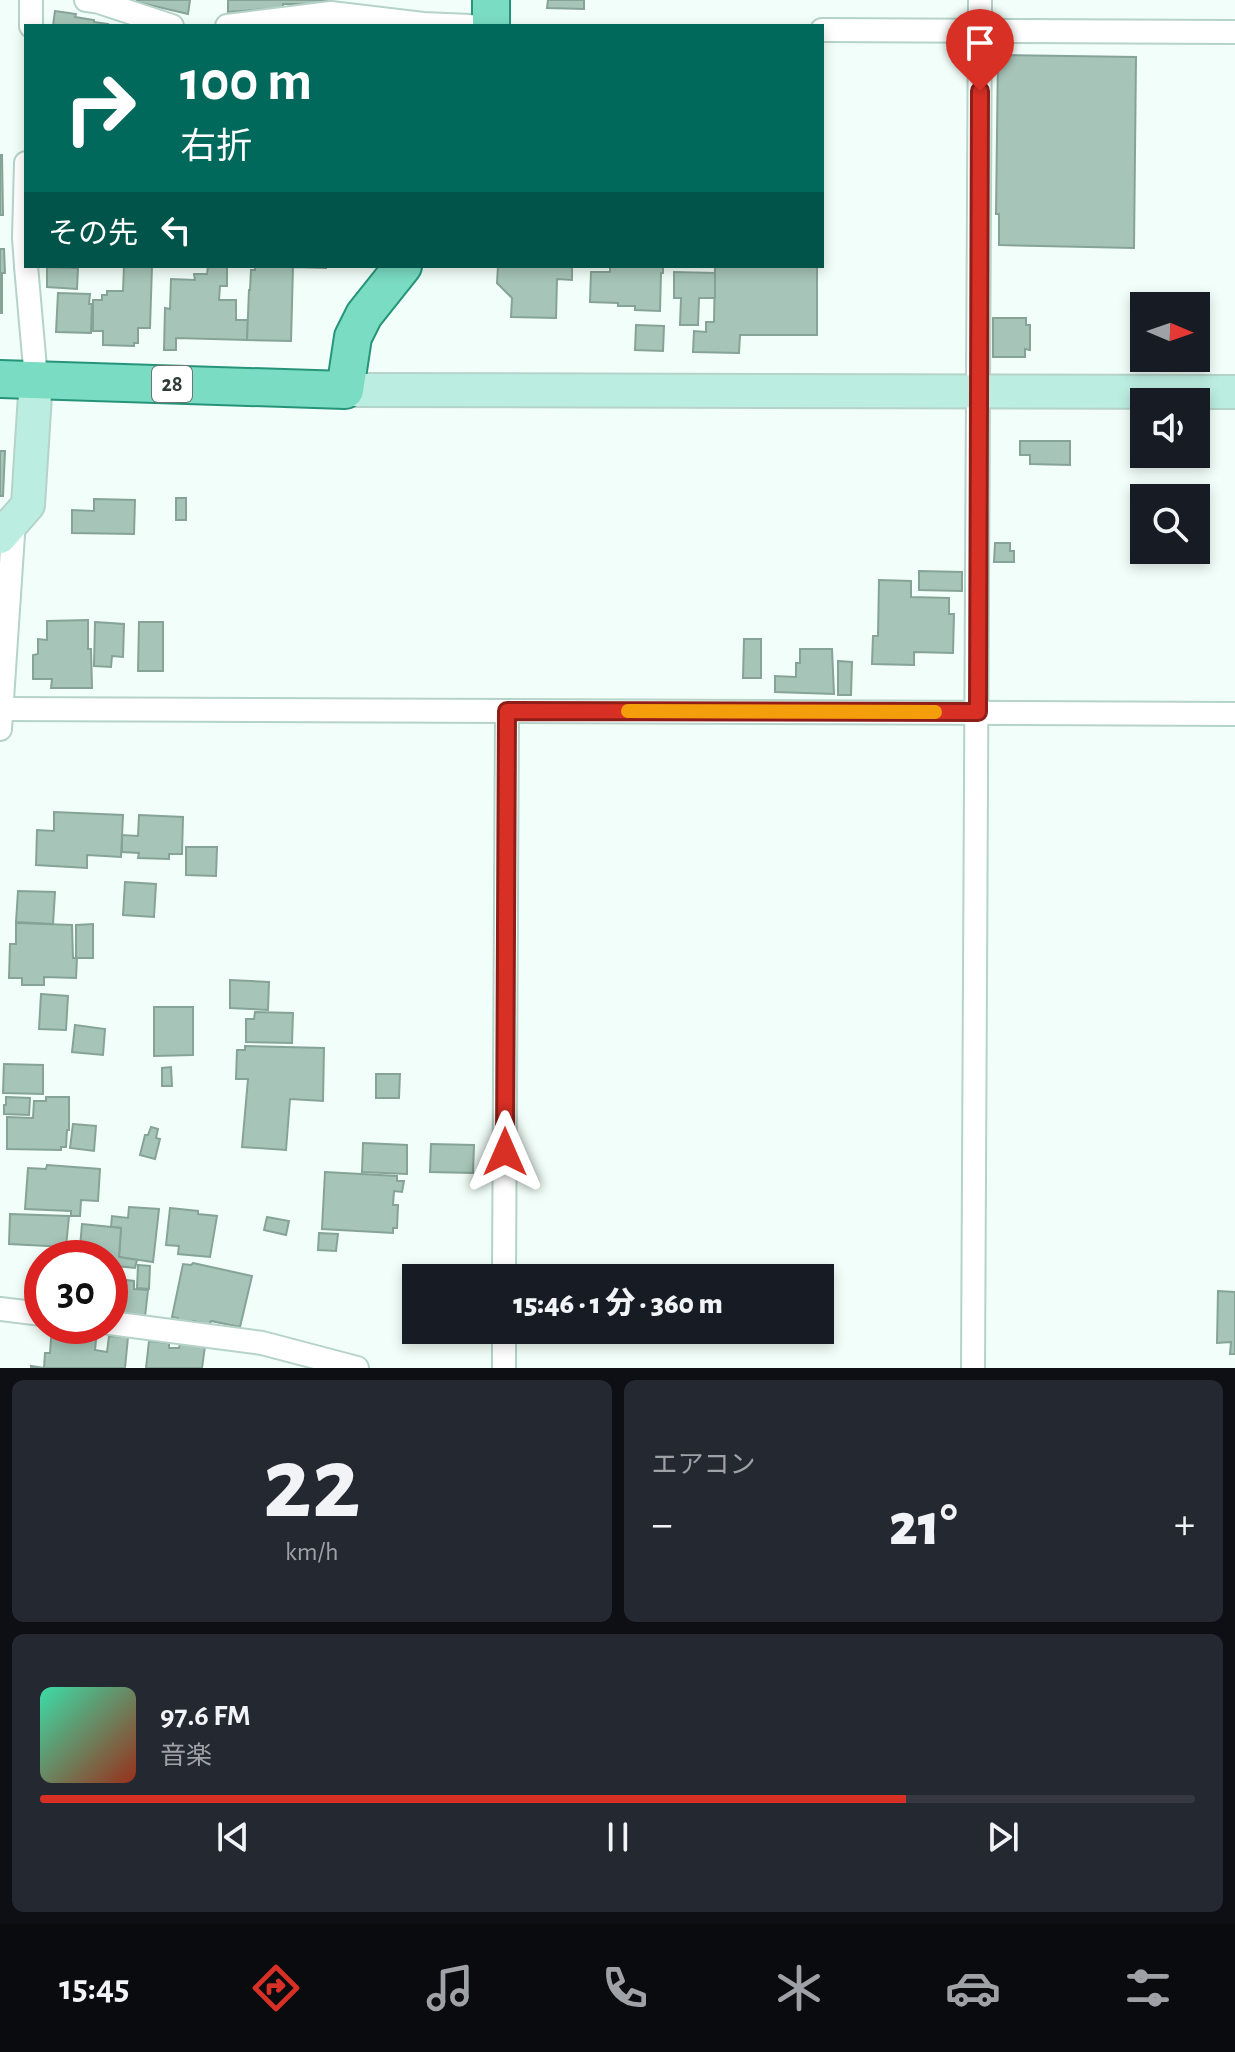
<!DOCTYPE html>
<html lang="ja">
<meta charset="utf-8">
<style>
:root{--surface:#171b24;--page:#242831;--text:#f1f3f6;--muted:#9ea1a6;--line:#363941;--accent:#d93025}
body{margin:0;font-family:"Alegreya Sans","Noto Sans JP",sans-serif;background:var(--page);color:var(--text);height:100vh;display:flex;flex-direction:column;font-size:30px;white-space:nowrap}
*{box-sizing:border-box;margin:0}
p{font-size:26px;color:var(--muted)}
.icon{flex:none;width:44px;height:44px;fill:none;stroke:currentColor;stroke-width:2;stroke-linecap:round;stroke-linejoin:round}
.map{position:relative;height:1368px;overflow:hidden}
.details{display:flex;flex-direction:column;gap:12px;padding:12px;background:#0d0f14;flex:1}
.details>*{flex:none}
.guide{position:absolute;left:24px;top:24px;width:800px;height:244px;border-radius:0px;box-shadow:0 4px 12px #0003;background:#00695c;color:#fff;overflow:hidden}
.needle{width:52px;rotate:92deg}
.buttons{position:absolute;left:1130px;top:292px;display:grid;gap:16px}
.buttons a{display:grid;place-items:center;width:80px;height:80px;border-radius:0px;background:var(--surface);box-shadow:0 4px 12px #0003;font-size:40px}
.speed{position:absolute;left:24px;top:1240px;display:flex;gap:16px;font-size:40px;font-weight:700;text-align:center}
.speed>*{display:grid;place-content:center;width:104px;height:104px;border-radius:50%;background:var(--surface);box-shadow:0 4px 12px #0003;line-height:1}
.speed .limit{border:12px solid #d22;background:#fff;color:#111}
.pin{position:absolute;display:grid;place-items:center;width:68px;height:68px;color:#fff;margin:-82px -34px;border-radius:50% 50% 50% 0;rotate:-45deg;box-shadow:0 0 8px #0007}
.pin .icon{rotate:45deg}
.me{position:absolute;width:88px;margin:-44px;rotate:0deg;stroke-linejoin:round;filter:drop-shadow(0 0 6px #0008)}
.turn{display:flex;align-items:center;gap:28px;height:168px;padding:0 24px;font-size:36px}
.turn .icon{width:104px;height:104px;stroke-width:2.5}
.turn b{display:block;font-size:56px;line-height:68px}
.then{display:flex;align-items:center;height:76px;padding:0 24px;background:#0003;gap:16px;font-size:30px}
.big{font-size:60px;font-weight:800;line-height:1.1}
.details .card{flex:1;display:flex;flex-direction:column;justify-content:center;gap:12px;min-width:0;padding:0 28px;border-radius:12px;background:var(--page)}
.details .dial{align-items:center;gap:0}
.dial b{font-size:104px;line-height:1}
.song{display:flex;align-items:center;gap:24px}
.cover{width:96px;height:96px;border-radius:12px;background:linear-gradient(135deg,hsl(160 70% 55%),hsl(10 70% 35%))}
.played{height:8px;border-radius:4px;background:linear-gradient(90deg,var(--accent) 75%,var(--line) 75%)}
.keys{display:flex;justify-content:space-around;direction:ltr}
.heat{display:flex;justify-content:space-between;align-items:center;font-size:44px;direction:ltr}
.details .tiles{flex:1;display:grid;gap:12px;grid-template-columns:1fr 1fr}
.card:last-child{grid-column:span 2}
.trip{position:absolute;left:402px;top:1264px;width:432px;height:80px;border-radius:0px;background:var(--surface);box-shadow:0 4px 12px #0003;font-weight:800;line-height:80px;text-align:center}
.dock{display:flex;height:128px;justify-content:space-around;align-items:center;background:#090b0e;color:var(--muted)}
.dock .icon{width:56px;height:56px}
.dock .active{color:var(--accent)}
.dock b{font-size:36px;color:var(--text)}
.map>svg:first-child{display:block}
.building{fill:#a6c4b8;stroke:#86a398;stroke-width:2}
.lines{fill:none;stroke-linecap:round;stroke-linejoin:round}
.street-casing{stroke:#b5d3c8;stroke-width:26}
.secondary-casing{stroke:#b5d3c8;stroke-width:36}
.primary-casing{stroke:#269478;stroke-width:40}
.street{stroke:#fff;stroke-width:22}
.secondary{stroke:#bcede1;stroke-width:32}
.primary{stroke:#7adcc3;stroke-width:36}
.route-casing{stroke:#8d1f18;stroke-width:20}
.route{stroke:#d93025;stroke-width:14}
.slow{stroke:#f59e0b;stroke-width:14}
.labels{text-anchor:middle;dominant-baseline:central;stroke-width:8;stroke-linejoin:round;paint-order:stroke}
.shield{fill:#fff;stroke:#6d7673;stroke-width:2}
.shield-label{font-size:22px;font-weight:bold;fill:#2f3b37}
</style>
<div class="map">
<svg width="1235" height="1368" viewBox="0 0 1235 1368">
<rect width="100%" height="100%" fill="#f2fef9"/>
<!-- building -->
<g class="building">
<polygon points="137,0 190,0 188,14 137,2"/>
<polygon points="228,0 331,0 332,4 283,4 283,8 228,12"/>
<polygon points="548,0 584,0 584,9 547,8"/>
<polygon points="55,11 76,14 75,17 94,20 94,22 108,24 107,26 53,26"/>
<polygon points="998,55 1136,57 1134,248 999,245 999,214 996,214"/>
<polygon points="0,155 2,155 3,215 0,215"/>
<polygon points="0,249 4,249 5,273 2,273 2,313 0,313"/>
<polygon points="124,266 152,266 150,328 138,328 138,343 134,343 134,346 103,345 103,331 93,331 93,300 102,300 102,295 107,295 107,291 123,291"/>
<polygon points="208,266 227,266 227,286 220,286 219,300 236,300 236,320 248,320 247,340 176,338 176,350 164,350 165,308 170,309 171,279 195,280 194,274 207,274"/>
<polygon points="255,266 326,266 326,268 293,267 291,341 247,340 249,290 250,290 251,270 255,270"/>
<polygon points="498,266 572,266 572,280 557,279 556,318 511,317 512,298 497,283"/>
<polygon points="610,266 665,266 663,267 663,273 661,273 660,311 635,310 635,306 618,306 618,303 590,302 591,272 610,272"/>
<polygon points="715,266 817,266 817,335 740,335 739,353 693,352 694,331 706,332 706,322 714,322"/>
<polygon points="47,267 78,268 77,289 47,287"/>
<polygon points="674,272 715,273 715,298 699,298 698,325 680,325 681,298 674,298"/>
<polygon points="58,293 90,294 89,304 92,304 91,333 56,332"/>
<polygon points="993,318 1026,318 1026,325 1030,325 1030,350 1025,349 1025,357 993,357"/>
<polygon points="636,325 664,326 663,351 635,350"/>
<polygon points="1020,441 1070,441 1070,465 1030,464 1030,455 1020,455"/>
<polygon points="0,451 5,451 3,496 0,496"/>
<rect x="176" y="498" width="10" height="22"/>
<polygon points="94,499 135,500 134,534 72,533 72,510 94,511"/>
<polygon points="995,543 1010,543 1010,551 1014,551 1014,562 994,562"/>
<polygon points="919,571 962,572 962,591 919,590"/>
<polygon points="879,580 911,581 911,597 949,598 949,614 954,614 953,653 914,652 914,665 872,664 873,636 878,636"/>
<polygon points="88,620 88,649 91,649 92,688 51,688 52,679 33,679 33,655 38,654 38,639 47,640 47,621"/>
<polygon points="95,622 124,624 123,657 112,656 111,667 94,666"/>
<polygon points="139,622 163,622 163,671 138,671"/>
<polygon points="744,639 761,639 761,678 743,678"/>
<polygon points="800,649 832,649 834,694 775,692 775,676 796,677 796,663 800,663"/>
<polygon points="838,661 852,662 851,695 838,695"/>
<polygon points="54,812 123,815 121,857 87,855 87,868 36,865 37,830 54,831"/>
<polygon points="139,815 183,817 182,854 169,854 169,859 138,858 139,853 122,852 122,835 138,836"/>
<polygon points="186,847 217,847 216,876 186,875"/>
<polygon points="125,882 156,884 154,917 123,915"/>
<polygon points="18,891 55,892 53,924 16,922"/>
<polygon points="16,923 72,925 73,958 77,958 76,978 44,977 44,985 22,985 22,978 9,978 10,944 16,944"/>
<polygon points="93,924 93,958 76,958 76,925"/>
<polygon points="230,980 269,982 268,1010 230,1008"/>
<polygon points="41,994 68,996 66,1030 39,1029"/>
<polygon points="154,1007 193,1007 193,1055 154,1056"/>
<polygon points="255,1012 293,1013 292,1043 246,1042 246,1019 254,1019"/>
<polygon points="75,1025 105,1029 103,1055 72,1052"/>
<polygon points="245,1046 324,1048 323,1101 290,1099 286,1150 242,1147 248,1079 236,1079 237,1050 245,1050"/>
<polygon points="4,1064 43,1065 43,1094 3,1093"/>
<polygon points="171,1067 172,1086 162,1086 162,1068"/>
<polygon points="376,1074 400,1074 399,1098 376,1098"/>
<polygon points="6,1097 30,1098 29,1115 4,1114 4,1105 6,1105"/>
<polygon points="46,1097 69,1097 69,1130 67,1130 66,1147 61,1147 61,1150 7,1149 7,1117 33,1118 34,1101 46,1101"/>
<polygon points="73,1124 96,1126 94,1151 70,1148"/>
<polygon points="151,1127 158,1129 156,1138 160,1139 155,1159 140,1155 145,1135 148,1135"/>
<polygon points="363,1143 407,1145 407,1174 362,1172"/>
<polygon points="431,1144 474,1145 473,1173 430,1172"/>
<polygon points="47,1165 100,1169 98,1201 81,1200 80,1216 71,1216 71,1211 25,1209 28,1168 46,1169"/>
<polygon points="325,1172 397,1176 397,1181 404,1181 402,1192 394,1191 393,1205 398,1205 397,1228 393,1228 393,1233 322,1229"/>
<polygon points="129,1207 159,1209 153,1262 119,1257 121,1228 111,1227 112,1216 128,1218"/>
<polygon points="170,1208 198,1211 198,1214 217,1216 210,1257 178,1254 179,1246 166,1245"/>
<polygon points="10,1214 69,1216 66,1247 9,1244"/>
<polygon points="267,1217 289,1221 286,1235 264,1230"/>
<polygon points="82,1224 121,1228 119,1257 137,1260 135,1268 116,1266 116,1263 110,1262 110,1258 79,1258"/>
<polygon points="319,1233 338,1234 336,1251 318,1250"/>
<polygon points="193,1263 252,1276 240,1327 211,1321 209,1325 193,1321 191,1326 177,1322 178,1318 172,1317 183,1264 191,1265"/>
<polygon points="138,1265 150,1266 149,1289 137,1288"/>
<polygon points="110,1278 134,1281 134,1289 148,1290 145,1317 110,1314"/>
<polygon points="1218,1291 1235,1292 1235,1354 1230,1354 1231,1342 1217,1343"/>
<polygon points="52,1326 97,1331 95,1350 107,1352 109,1336 128,1337 125,1368 31,1368 31,1366 44,1368 45,1353 50,1353"/>
<polygon points="149,1341 169,1343 169,1348 179,1348 180,1343 205,1346 202,1368 146,1368"/>
</g>
<g class="lines">
<!-- street casing -->
<g class="street-casing">
<g id="street">
<polyline points="86,0 99,2 172,26"/>
<polyline points="31,26 31,0"/>
<polyline points="227,26 331,13 423,24 470,26"/>
<polyline points="822,30 1235,32"/>
<polyline points="26,163 24,238 26,265"/>
<polyline points="26,266 36,379"/>
<polyline points="1,709 1235,714"/>
<polyline points="0,729 14,520"/>
<polyline points="504,1278 507,711"/>
<polyline points="0,1309 42,1314"/>
<polyline points="110,1323 262,1343 357,1368"/>
<polyline points="504,1368 504,1330"/>
<polyline points="973,1368 980,0"/>
</g>
</g>
<!-- secondary casing -->
<g class="secondary-casing">
<g id="secondary">
<polyline points="345,390 1235,392"/>
<polyline points="0,537 28,505 36,379"/>
</g>
</g>
<!-- primary casing -->
<g class="primary-casing">
<g id="primary">
<polyline points="491,26 491,0"/>
<polyline points="0,379 345,390 353,337 364,315 403,266"/>
</g>
</g>
<!-- street -->
<use href="#street" class="street"/>
<!-- secondary -->
<use href="#secondary" class="secondary"/>
<!-- primary -->
<use href="#primary" class="primary"/>
</g>
<g class="lines">
<!-- route casing -->
<g class="route-casing">
<polyline id="route" points="505,1152 507,711 978,712 980,91"/>
</g>
<!-- route -->
<use href="#route" class="route"/>
<!-- slow -->
<polyline class="slow" points="628,711 935,712"/>
</g>
<g class="labels">
<!-- shield labels -->
<rect class="shield" x="152" y="366" width="40" height="36" rx="6"/>
<g class="shield-label">
<text x="172" y="384">28</text>
</g>
</g>
</svg>
<div class="buttons">
<a><svg class="needle" viewBox="-14 -14 28 28"><path d="M0-13l5 13h-10z" fill="#e53935"/><path d="M0 13l5-13h-10z" fill="#9ea1a6"/></svg></a>
<a><svg class="icon" aria-label="sound" viewBox="0 0 24 24"><path d="M4 9h4l5-4v14l-5-4H4zM17 9q2 3 0 6"/></svg></a>
<a><svg class="icon" aria-label="search" viewBox="0 0 24 24"><circle cx="10" cy="10" r="6"/><path d="M15 15l6 6"/></svg></a>
</div>
<div class="speed"><div class="limit">30</div></div>
<div class="pin" style="left:980px;top:91px;background:#d93025"><svg class="icon" aria-label="arrive" viewBox="0 0 24 24"><path d="M6 21V4h12l-3 4 3 4H6"/></svg></div>
<svg class="me" style="left:505px;top:1152px" viewBox="-20 -20 40 40"><path d="M0-17L14 15 0 8-14 15z" fill="#d93025" stroke="#fff" stroke-width="4"/></svg>
<div class="trip">15:46 · 1 分 · 360 m</div>
<div class="guide">
<div class="turn"><svg class="icon" aria-label="right" viewBox="0 0 24 24"><path d="M7 20v-9h11M14 6l5 5-5 5"/></svg><div><b>100 m</b>右折</div></div>
<div class="then">その先<svg class="icon" aria-label="left" viewBox="0 0 24 24"><path d="M17 20v-9H6M10 6l-5 5 5 5"/></svg></div>
</div>
</div>
<section class="details">
<div class="tiles">
<div class="card dial"><b>22</b><p>km/h</p></div>
<div class="card"><p>エアコン</p>
<div class="heat"><a>−</a><b class="big">21°</b><a>+</a></div>
</div>
<div class="card">
<div class="song"><i class="cover"></i><div><b>97.6 FM</b><p>音楽</p></div></div>
<div class="played"></div>
<div class="keys"><svg class="icon" aria-label="previous" viewBox="0 0 24 24"><path d="M18 5L8 12l10 7zM5 5v14"/></svg><svg class="icon" aria-label="pause" viewBox="0 0 24 24"><path d="M8 5v14M16 5v14"/></svg><svg class="icon" aria-label="next" viewBox="0 0 24 24"><path d="M6 5l10 7-10 7zM19 5v14"/></svg></div>
</div>
</div>
</section>
<nav class="dock">
<b>15:45</b>
<svg class="icon active" aria-label="directions" viewBox="0 0 24 24"><path d="M12 3l9 9-9 9-9-9zM9 14v-3h6M13 9l2 2-2 2"/></svg>
<svg class="icon" aria-label="music" viewBox="0 0 24 24"><path d="M9 18V5l10-2v13"/><circle cx="6" cy="18" r="3"/><circle cx="16" cy="16" r="3"/></svg>
<svg class="icon" aria-label="phone" viewBox="0 0 24 24"><path d="M5 4h4l2 5-3 2q2 4 5 5l2-3 5 2v4C11 20 4 13 5 4z"/></svg>
<svg class="icon" aria-label="climate" viewBox="0 0 24 24"><path d="M12 3v18M4 7l16 10M4 17L20 7"/></svg>
<svg class="icon" aria-label="car" viewBox="0 0 24 24"><path d="M5 17H2v-5l4-1 3-4h7l3 4 3 1v5h-3M9 17h6M6 11h13"/><circle cx="7" cy="17" r="2"/><circle cx="17" cy="17" r="2"/></svg>
<svg class="icon" aria-label="filters" viewBox="0 0 24 24"><path d="M4 7h16M4 17h16"/><circle cx="9" cy="7" r="2"/><circle cx="15" cy="17" r="2"/></svg>
</nav>
